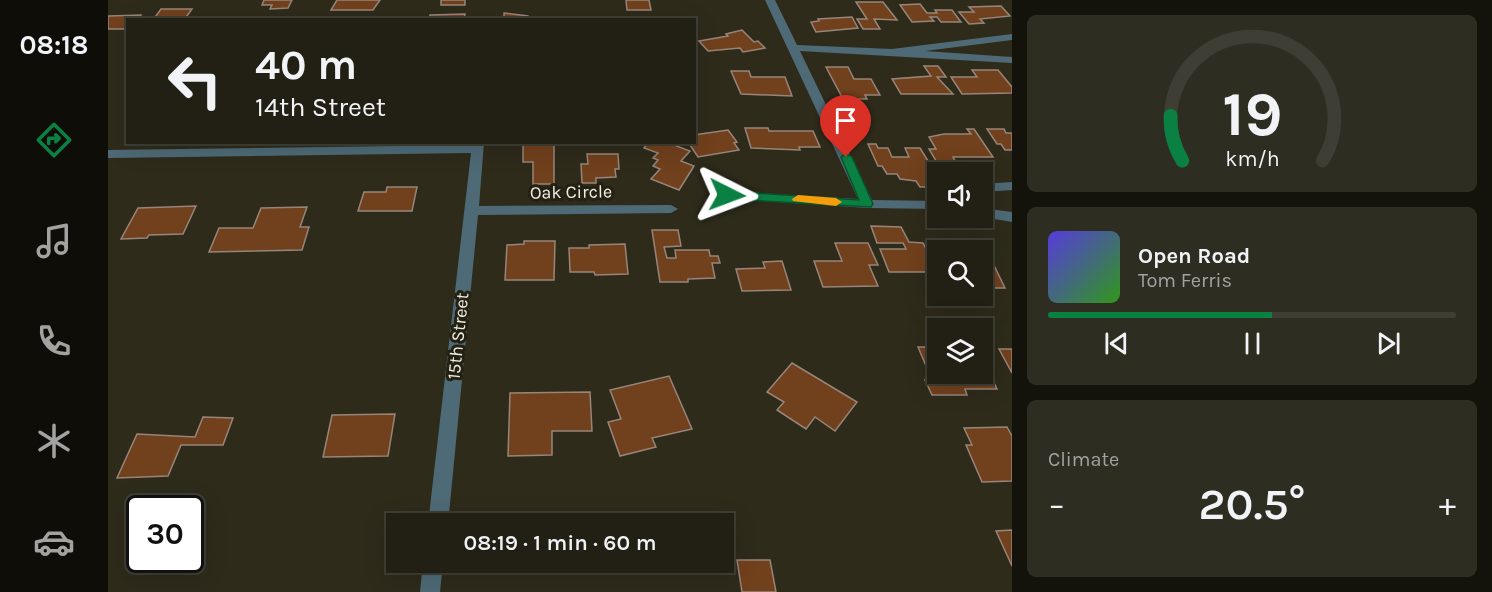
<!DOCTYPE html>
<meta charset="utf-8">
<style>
:root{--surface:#222014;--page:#2e2d22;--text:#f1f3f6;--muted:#a2a3a0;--line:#3f3e34;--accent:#0b8043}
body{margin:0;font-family:Karla,sans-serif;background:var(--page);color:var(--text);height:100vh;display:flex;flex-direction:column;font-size:22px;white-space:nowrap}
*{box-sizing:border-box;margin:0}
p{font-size:20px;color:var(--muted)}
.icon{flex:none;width:33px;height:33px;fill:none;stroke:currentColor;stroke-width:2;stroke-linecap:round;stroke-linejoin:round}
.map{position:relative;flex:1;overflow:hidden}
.panel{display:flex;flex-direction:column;gap:15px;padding:15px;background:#13120b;width:480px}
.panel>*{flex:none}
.hud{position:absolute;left:18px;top:18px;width:570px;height:126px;border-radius:0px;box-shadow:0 6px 24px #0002,0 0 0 2px var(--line);background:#222014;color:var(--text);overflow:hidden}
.controls{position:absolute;left:819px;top:162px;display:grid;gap:12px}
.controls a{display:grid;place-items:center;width:66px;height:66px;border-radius:0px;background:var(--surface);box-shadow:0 6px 24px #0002,0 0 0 2px var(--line);font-size:30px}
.speed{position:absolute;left:18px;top:495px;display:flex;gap:12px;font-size:30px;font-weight:700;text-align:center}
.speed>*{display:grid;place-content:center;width:78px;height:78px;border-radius:50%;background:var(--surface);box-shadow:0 6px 24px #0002,0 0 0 2px var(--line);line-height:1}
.speed .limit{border:3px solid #111;border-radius:9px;background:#fff;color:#111}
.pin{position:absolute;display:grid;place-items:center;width:51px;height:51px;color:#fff;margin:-62px -26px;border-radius:50% 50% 50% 0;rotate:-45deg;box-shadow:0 0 6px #0007}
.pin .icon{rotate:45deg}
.me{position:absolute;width:66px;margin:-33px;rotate:93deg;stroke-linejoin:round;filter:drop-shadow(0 0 4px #0008)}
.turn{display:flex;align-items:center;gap:21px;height:126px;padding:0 30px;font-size:27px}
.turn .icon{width:78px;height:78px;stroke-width:2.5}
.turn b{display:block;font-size:42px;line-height:51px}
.big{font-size:45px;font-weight:600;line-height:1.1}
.panel .tile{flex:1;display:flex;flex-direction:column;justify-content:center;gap:9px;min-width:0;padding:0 21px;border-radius:9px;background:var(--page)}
.panel .dial{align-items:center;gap:0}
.dial svg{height:156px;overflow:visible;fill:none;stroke:var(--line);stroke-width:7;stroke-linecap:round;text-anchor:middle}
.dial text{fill:var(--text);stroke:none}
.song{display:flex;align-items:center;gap:18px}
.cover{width:72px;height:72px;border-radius:9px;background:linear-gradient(135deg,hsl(250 70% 55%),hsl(110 70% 35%))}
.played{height:6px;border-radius:3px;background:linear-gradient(90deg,var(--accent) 55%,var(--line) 55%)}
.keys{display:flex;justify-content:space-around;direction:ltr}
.heat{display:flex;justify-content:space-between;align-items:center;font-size:33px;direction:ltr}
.trip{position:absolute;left:278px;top:513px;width:348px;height:60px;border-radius:0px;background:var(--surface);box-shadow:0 6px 24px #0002,0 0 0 2px var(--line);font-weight:600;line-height:60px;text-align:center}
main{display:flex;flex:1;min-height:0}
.tab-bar{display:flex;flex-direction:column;width:108px;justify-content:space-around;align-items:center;background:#0e0d08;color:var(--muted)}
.tab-bar .icon{width:42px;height:42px}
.tab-bar .selected{color:var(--accent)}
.tab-bar b{font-size:27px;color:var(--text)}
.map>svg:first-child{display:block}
.building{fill:#71401d;stroke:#97857a;stroke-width:1.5}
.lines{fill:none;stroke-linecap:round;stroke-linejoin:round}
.street{fill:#4e6a76;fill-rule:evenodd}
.route{fill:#0b8043;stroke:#07532c;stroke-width:1.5}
.slow{fill:#f59e0b}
.labels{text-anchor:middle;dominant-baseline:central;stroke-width:6;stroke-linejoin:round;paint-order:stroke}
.street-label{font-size:18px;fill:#f0eee4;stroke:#242112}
</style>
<main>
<nav class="tab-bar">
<b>08:18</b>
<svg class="icon selected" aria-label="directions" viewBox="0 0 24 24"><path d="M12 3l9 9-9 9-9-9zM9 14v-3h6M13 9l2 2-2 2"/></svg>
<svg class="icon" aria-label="music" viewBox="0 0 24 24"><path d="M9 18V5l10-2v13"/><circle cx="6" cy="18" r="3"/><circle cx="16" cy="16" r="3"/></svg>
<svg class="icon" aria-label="phone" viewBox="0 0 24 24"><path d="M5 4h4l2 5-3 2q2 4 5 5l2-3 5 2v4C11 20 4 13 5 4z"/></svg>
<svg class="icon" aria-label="climate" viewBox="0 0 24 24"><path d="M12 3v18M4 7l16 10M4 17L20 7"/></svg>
<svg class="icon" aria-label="car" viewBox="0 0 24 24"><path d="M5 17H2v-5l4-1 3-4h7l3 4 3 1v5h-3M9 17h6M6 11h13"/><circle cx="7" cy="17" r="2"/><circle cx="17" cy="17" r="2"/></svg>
</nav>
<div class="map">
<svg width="904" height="592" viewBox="0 0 904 592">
<rect width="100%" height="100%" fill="#2e2b1b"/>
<!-- building -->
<g class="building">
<polygon points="156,0 184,0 180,8 162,9 164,5 154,5"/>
<polygon points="229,0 272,0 265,10 223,10"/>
<rect x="333" y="0" width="24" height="5"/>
<polygon points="518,0 541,0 543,10 519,10"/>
<polygon points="748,2 775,2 789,20 766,19 772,29 755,29 749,19 759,19"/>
<polygon points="812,4 819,13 829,13 827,10 844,10 853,22 833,22 829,17 822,17 826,21 804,22 792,5"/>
<polygon points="893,6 902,16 872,19 876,23 861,24 851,12 866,12 861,7"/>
<polygon points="53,9 84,9 76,20 45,20"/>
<polygon points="396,13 420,16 420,19 432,20 396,20"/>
<polygon points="357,14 356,20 321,20 322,15"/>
<polygon points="33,15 30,20 20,20 20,29 0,29 0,16"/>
<polygon points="744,17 750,28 708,32 703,22 711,21 710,19"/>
<polygon points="634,30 646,42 650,41 657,48 635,52 632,48 600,51 591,41 620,36 618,34"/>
<polygon points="816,66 830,66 838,77 829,77 845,94 793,94 784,79 823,76"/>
<polygon points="718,67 740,67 746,79 763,79 772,95 757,95 759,99 735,99"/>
<polygon points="864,70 890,70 904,87 904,93 854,94 843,77 869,77"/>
<polygon points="623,71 641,71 643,77 677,77 684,96 633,94"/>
<polygon points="637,128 660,128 661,131 705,131 712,147 691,147 692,150 643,148"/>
<polygon points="859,129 866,129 885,157 845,157 850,166 831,166 821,149 828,149 821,137 836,134 863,134"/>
<polygon points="879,129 896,129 898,133 904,133 904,150 897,150 893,144 889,144"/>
<polygon points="620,130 629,142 626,143 631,150 590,157 580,142 586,142 586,135"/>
<polygon points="541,142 558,142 582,151 573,161 586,166 571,190 543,179 552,169 545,166 550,160 545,158 550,153 536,148"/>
<polygon points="415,144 446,144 446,184 425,184 425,162 415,162"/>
<polygon points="760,144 768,144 770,148 780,148 784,157 801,157 797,148 812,148 830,177 830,187 812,187 808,181 792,179 789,174 779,174 774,166 770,166"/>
<polygon points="479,154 510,154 511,169 507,169 508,177 488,178 488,183 474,183 473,164 480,164"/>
<polygon points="279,187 309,187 304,211 250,211 256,192 278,192"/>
<polygon points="88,206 75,234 41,235 39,238 13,239 30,208"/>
<polygon points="199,207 192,227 201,227 194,250 101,252 111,228 145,228 153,208"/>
<polygon points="763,226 793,227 801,242 815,243 830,272 781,272 772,249 798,249 795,243 769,243"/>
<polygon points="544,230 570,230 573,246 556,247 559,258 568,258 567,250 601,250 602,256 610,256 612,263 604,263 607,278 580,279 580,282 552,282"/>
<polygon points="416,241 447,241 446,280 397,280 399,245 416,244"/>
<polygon points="727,243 760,243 770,265 761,265 770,286 715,287 706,261 734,261"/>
<polygon points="517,244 520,274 487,275 486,272 462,272 461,248 481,248 481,245"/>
<polygon points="874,252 881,255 897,288 874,288"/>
<polygon points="674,261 683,290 634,291 628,269 657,268 655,262"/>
<polygon points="810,347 830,347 830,374 874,374 876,362 889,389 857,389 859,395 824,395 817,380 824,380"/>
<polygon points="891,349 904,349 904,373"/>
<polygon points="684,363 749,402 727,431 707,417 698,429 669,410 676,402 659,392"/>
<polygon points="561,376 584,429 544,438 548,447 512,456 500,422 513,419 502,390"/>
<polygon points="482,392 484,431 444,431 444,455 400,456 402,393"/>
<polygon points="287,414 280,456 215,457 224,415"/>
<polygon points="95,417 125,418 115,445 73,445 60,476 9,478 29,434 87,437"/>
<polygon points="899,427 904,436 904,481 874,482 858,445 864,445 856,428"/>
<polygon points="904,530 904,566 888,531"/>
<polygon points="629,560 662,560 668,592 634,592"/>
</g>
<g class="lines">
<!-- street -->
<g class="street">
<polygon points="657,0 667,0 689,45 784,49 904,34 904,40 817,51 904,57 904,63 692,51 764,200 830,201 830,209 759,208 614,198 612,195 619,191 750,199"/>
<polygon points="364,142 376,142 371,206 563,205 570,209 563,213 370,215 340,524 320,524 363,153 0,158 0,150 364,145"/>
<polygon points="904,182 904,190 874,192 874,184"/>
<polygon points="874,208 904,212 904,222 874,217"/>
<polygon points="315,562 335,562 332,592 312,592"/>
</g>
</g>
<!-- route -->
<polygon class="route" points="738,153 744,157 765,204 763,207 619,199 613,195 619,191 751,200 733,157"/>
<!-- slow -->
<polygon class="slow" points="690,195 728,198 734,202 728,206 685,201 684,199"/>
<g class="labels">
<!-- street labels -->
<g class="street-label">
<text transform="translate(463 192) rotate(-1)">Oak Circle</text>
<text transform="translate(350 336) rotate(-84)">15th Street</text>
</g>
</g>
</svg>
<div class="controls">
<a><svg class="icon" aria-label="sound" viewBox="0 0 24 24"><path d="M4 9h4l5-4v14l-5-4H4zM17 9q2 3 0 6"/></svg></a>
<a><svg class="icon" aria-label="search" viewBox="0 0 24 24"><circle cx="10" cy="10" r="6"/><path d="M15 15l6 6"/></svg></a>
<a><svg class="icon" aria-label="layers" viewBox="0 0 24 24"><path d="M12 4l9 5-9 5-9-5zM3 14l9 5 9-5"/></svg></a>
</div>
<div class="speed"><div class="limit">30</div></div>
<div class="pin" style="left:738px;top:157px;background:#d93025"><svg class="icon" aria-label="arrive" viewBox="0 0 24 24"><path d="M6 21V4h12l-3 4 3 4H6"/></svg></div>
<svg class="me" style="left:619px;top:195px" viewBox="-20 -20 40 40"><path d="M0-17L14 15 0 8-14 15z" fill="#0b8043" stroke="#fff" stroke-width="4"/></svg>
<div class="trip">08:19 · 1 min · 60 m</div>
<div class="hud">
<div class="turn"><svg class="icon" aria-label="left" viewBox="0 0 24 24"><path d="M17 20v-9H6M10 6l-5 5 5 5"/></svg><div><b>40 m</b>14th Street</div></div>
</div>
</div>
<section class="panel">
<div class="tile dial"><svg viewBox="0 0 100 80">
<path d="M14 69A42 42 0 1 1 86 69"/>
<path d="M14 69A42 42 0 0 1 8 46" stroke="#0b8043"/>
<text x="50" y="56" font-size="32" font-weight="700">19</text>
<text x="50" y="72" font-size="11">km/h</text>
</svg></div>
<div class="tile">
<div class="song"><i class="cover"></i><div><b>Open Road</b><p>Tom Ferris</p></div></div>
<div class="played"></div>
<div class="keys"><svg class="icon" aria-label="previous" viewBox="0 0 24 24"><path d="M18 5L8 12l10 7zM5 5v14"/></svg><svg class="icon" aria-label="pause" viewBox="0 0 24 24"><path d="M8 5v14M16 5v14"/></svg><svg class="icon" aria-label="next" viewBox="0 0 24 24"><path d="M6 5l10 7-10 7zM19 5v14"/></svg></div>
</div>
<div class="tile"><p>Climate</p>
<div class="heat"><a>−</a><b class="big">20.5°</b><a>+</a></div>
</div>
</section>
</main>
